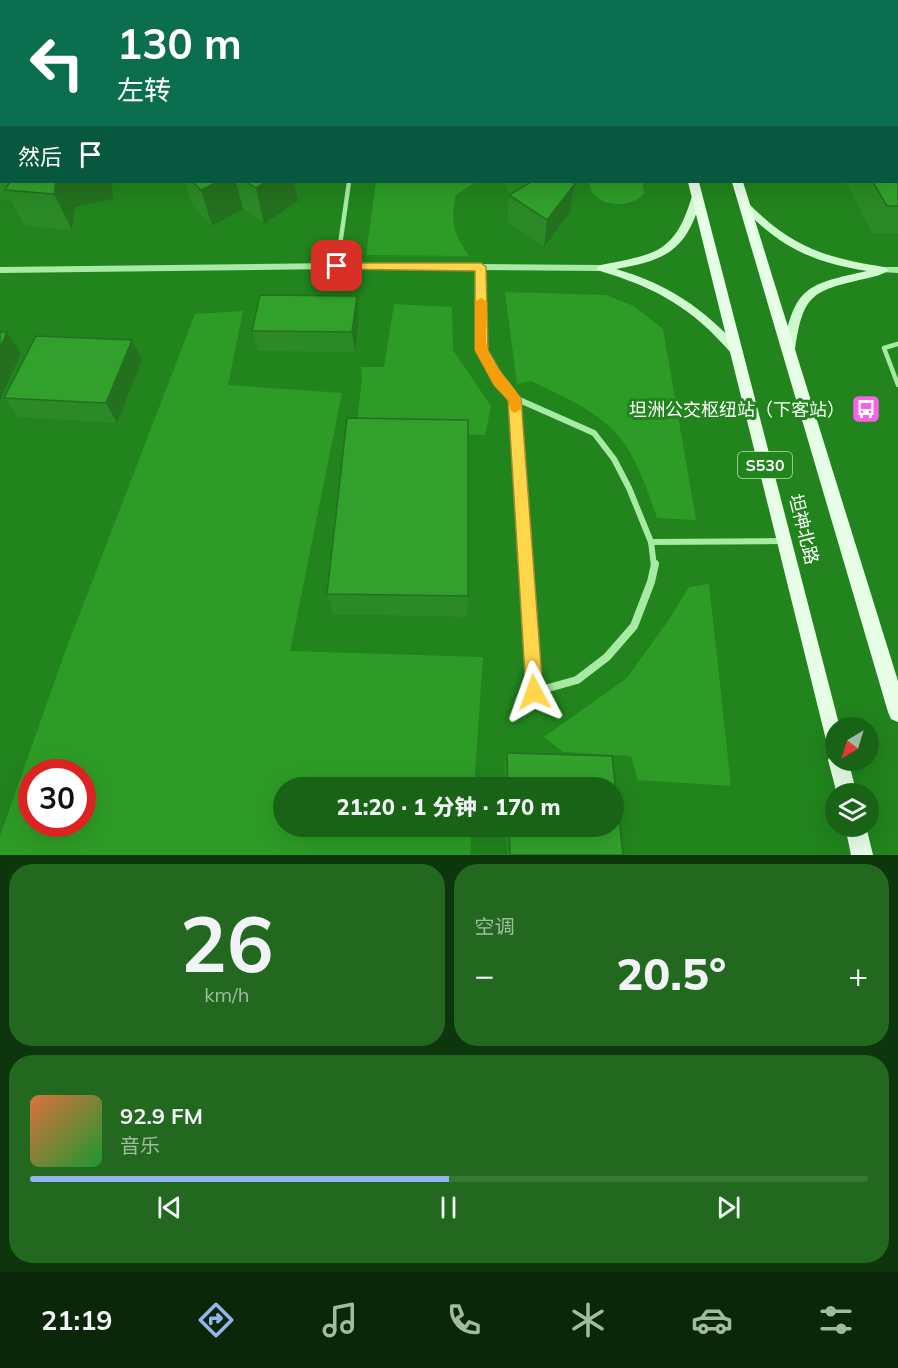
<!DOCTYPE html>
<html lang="zh">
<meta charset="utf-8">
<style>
:root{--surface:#196316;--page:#22691f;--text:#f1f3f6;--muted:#9fbca1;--line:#377735;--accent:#95b2f1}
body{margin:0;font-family:Mulish,"Noto Sans SC",sans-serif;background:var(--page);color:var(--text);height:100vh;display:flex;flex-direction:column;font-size:22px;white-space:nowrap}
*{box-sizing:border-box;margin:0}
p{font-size:20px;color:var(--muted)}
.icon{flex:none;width:33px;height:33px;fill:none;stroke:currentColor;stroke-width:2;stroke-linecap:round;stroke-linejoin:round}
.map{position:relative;height:855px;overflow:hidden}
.sheet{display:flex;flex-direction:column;gap:9px;padding:9px;background:#0e360c;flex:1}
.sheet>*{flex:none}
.guide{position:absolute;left:0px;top:0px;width:898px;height:183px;box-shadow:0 6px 24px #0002;background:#0b6e4f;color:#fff;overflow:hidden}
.needle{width:39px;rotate:218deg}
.controls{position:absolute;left:825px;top:717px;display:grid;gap:12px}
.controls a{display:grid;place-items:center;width:54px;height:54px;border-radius:50%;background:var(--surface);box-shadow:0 6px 24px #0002;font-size:30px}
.speed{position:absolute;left:18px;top:759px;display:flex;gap:12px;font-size:30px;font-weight:700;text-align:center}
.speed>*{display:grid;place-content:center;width:78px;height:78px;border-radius:50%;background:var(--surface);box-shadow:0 6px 24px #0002;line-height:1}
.speed .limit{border:9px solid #d22;background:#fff;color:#111}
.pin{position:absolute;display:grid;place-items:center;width:51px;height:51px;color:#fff;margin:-26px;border-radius:12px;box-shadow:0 3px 9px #0006}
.me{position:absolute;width:66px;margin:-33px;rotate:356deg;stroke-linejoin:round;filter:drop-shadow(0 0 4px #0008)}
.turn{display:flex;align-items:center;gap:21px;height:126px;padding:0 18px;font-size:27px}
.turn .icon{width:78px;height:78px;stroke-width:2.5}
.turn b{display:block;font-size:42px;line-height:51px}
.then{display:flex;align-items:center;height:57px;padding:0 18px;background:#0003;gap:12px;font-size:22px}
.big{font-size:45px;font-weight:800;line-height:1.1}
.sheet .widget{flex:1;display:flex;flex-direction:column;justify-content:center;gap:9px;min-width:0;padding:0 21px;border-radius:24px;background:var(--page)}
.sheet .dial{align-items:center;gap:0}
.dial b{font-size:78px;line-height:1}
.song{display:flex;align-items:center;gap:18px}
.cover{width:72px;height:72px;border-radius:9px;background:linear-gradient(135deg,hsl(20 70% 55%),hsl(130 70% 35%))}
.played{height:6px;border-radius:3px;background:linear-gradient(90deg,var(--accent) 50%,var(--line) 50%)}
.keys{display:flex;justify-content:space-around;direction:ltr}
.heat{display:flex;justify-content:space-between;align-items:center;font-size:33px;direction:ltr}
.sheet .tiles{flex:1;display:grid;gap:9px;grid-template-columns:1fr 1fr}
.widget:last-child{grid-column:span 2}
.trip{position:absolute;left:273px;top:777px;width:351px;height:60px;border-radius:30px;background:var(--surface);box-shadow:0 6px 24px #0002;font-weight:800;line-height:60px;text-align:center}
.tab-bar{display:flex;height:96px;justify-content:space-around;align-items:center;background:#0a2809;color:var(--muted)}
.tab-bar .icon{width:42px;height:42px}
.tab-bar .selected{color:var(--accent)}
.tab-bar b{font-size:27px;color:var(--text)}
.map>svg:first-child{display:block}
.green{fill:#2d9c26;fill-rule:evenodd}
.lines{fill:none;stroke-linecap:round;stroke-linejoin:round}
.service{stroke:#a7eaa3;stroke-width:4.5}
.minor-far3{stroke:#a7eaa3;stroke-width:4}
.minor-far2{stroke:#a7eaa3;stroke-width:4.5}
.minor-far1{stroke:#a7eaa3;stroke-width:6}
.minor{stroke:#a7eaa3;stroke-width:8}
.tertiary{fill:#a7eaa3;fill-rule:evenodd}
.secondary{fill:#d0f8ce;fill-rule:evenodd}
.primary{fill:#e7fee7;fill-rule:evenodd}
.wall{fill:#2b8a26}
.shaded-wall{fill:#23711f}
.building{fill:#32a12c;stroke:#23711f;stroke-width:1.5}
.route{fill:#ffd54a;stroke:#a68a30;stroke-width:1.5}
.slow{fill:#f59e0b}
.labels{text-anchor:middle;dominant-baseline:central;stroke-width:6;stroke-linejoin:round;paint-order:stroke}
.shield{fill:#21841d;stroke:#bcdabb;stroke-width:1.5}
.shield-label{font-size:16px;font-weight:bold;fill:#fff}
.poi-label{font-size:18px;fill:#fff;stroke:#21841d;text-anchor:end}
.street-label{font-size:18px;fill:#fff;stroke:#21841d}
</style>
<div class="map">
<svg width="898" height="855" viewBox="0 0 898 855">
<rect width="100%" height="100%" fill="#21841d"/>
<!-- green -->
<g class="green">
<path d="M 376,182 L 475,182 L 456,195 C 450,222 453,232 469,256 L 366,255 Z"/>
<path d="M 590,182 L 642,182 L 644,193 C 632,211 588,207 590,182 Z"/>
<path d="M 505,292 L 606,295 L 634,306 L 663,329 L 696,520 L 657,518 C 647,489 634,449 611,428 C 589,407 558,394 531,381 L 517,384 Z"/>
<polygon points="394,304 452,307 453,350 491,406 485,435 356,430 362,380 361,367 384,367"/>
<path d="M 243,311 L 228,385 L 342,393 L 290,651 L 483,657 L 474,787 L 284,788 L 284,826 L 472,827 L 470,855 L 0,855 L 0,836 L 65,652 L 195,314 ZM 32,772 L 82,772 L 82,824 L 32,824 Z"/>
<polygon points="709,584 731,786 638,780 631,756 563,752 544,737 627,678 670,618 689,587"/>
</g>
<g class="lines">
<!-- service -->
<polyline class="service" points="898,344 884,348 898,385"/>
<!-- minor-far3 -->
<polyline class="minor-far3" points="622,0 646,0"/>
<!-- minor-far2 -->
<g class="minor-far2">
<polyline points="337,266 349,182"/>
<polyline points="481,267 482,334"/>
</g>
<!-- minor-far1 -->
<g class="minor-far1">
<path d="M 482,332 C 482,359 497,379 515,398"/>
<polyline points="651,542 782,541"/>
<polyline points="526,566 515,398 594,433 614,459 629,488 651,542 654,566"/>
</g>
<!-- minor -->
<polyline class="minor" points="526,564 534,692 577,680 607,657 634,626 651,582 655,564"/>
<!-- tertiary -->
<g class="tertiary">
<polygon points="337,263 601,265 605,268 601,271 337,269 0,273 0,267"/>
<polygon points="884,267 898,267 898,273 881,272 881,268"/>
</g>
<!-- secondary -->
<g class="secondary">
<path d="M 697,193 L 702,196 C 687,249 669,260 616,269 C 668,284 703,308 740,348 L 742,351 L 740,354 L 732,354 C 691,307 657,288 597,270 L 596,268 L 601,265 C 655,254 675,254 692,196 Z"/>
<path d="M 744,201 L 747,202 C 792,247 822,257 884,267 L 889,270 C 883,275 872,277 864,279 C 811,291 803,295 795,350 L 789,354 L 785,353 L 783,350 C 794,286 808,284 867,271 C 811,262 780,247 741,206 L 739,204 Z"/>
</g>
<!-- primary -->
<g class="primary">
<rect x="642" y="0" width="8" height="2"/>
<rect x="677" y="0" width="8" height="2"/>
<polygon points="688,182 699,182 840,728 836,728 836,760 848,760 857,794 837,794 828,760 830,756"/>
<polygon points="732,182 743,182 898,681 898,722 891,719 888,712"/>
<polygon points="845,826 866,826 873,855 851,855"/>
</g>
</g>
<!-- wall -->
<g class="wall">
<polygon points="0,0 2,2 2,71 0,72"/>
<polygon points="66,0 357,0 357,2 67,2"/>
<polygon points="0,141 2,141 2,182 112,182 113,199 75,207 72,230 25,226 11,201 0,199"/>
<polygon points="898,147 898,234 872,233 846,182 897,182"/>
<polygon points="184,182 294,182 298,201 264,224 243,209 212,226 192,205"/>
<polygon points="503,182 573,182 574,185 570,212 544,247 507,222 509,195 510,194"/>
<polygon points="357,296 359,317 355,352 258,351 252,331"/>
<polygon points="132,340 142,360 117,423 18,417 4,398"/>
<polygon points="327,594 468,596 467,617 333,614"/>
<polygon points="507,753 612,756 623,855 507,855 506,826 614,826 614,788 505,788 504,764"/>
</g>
<!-- shaded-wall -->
<g class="shaded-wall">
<polygon points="0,0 39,0 39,2 2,2 2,38 0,35"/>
<polygon points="95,0 135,0 136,2 95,2"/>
<polygon points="168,0 204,0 204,2 169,2"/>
<rect x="241" y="0" width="35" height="2"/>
<rect x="316" y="0" width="41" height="2"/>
<polygon points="2,39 2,60 0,56 0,40"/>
<polygon points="56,182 112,182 113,199 75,207 72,230 54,194"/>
<polygon points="217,182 236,182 243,209 212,226 201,190"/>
<polygon points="265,182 294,182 298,201 264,224 256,188"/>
<polygon points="574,185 570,212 544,247 547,220"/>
<polygon points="357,296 359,317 355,352 352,332"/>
<polygon points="7,332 21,353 0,400 0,348"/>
<polygon points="132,340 142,360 117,423 106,403"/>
</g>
<!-- building -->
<g class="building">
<rect x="444" y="0" width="54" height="2"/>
<polygon points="0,24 2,24 2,39 0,40"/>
<rect x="0" y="141" width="2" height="25"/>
<polygon points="897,145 898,147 898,206 887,206 873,182 897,182"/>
<polygon points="10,182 56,182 54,194 5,190"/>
<polygon points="193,182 217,182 201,190"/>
<polygon points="246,182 265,182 256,188"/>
<polygon points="531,182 573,182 574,185 547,220 509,195"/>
<polygon points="260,295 357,296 352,332 252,331"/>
<polygon points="0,332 7,332 0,348"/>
<polygon points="36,336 132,340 106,403 4,398"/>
<polygon points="347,418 468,420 468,596 327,594"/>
<polygon points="507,753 612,756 623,855 510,855 509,826 614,826 614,788 508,788"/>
</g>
<!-- route -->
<polygon class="route" points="337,263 481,263 486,267 488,350 504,378 521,398 543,692 540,698 534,701 528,698 526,692 508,400 494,385 475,350 475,271 333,269 331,266"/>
<!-- slow -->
<path class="slow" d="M 481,298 L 487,302 C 487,317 484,337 488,351 C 495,372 520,386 522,408 L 515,413 L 511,411 L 508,400 L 494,385 L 475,350 L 475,302 Z"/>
<!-- icons -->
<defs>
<g id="bus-square" transform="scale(1.5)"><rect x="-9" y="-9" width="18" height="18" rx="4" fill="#fa61eb" stroke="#21841d"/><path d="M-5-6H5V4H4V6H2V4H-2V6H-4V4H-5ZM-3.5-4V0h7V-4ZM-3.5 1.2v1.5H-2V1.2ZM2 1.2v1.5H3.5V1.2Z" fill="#fff"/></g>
</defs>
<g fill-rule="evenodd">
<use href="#bus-square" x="866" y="409"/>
</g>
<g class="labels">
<!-- shield labels -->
<rect class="shield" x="738" y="452" width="54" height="26" rx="4.5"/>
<g class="shield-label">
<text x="765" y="465">S530</text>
</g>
<!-- poi labels -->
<g class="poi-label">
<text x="845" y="409">坦洲公交枢纽站（下客站）</text>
</g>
<!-- street labels -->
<g class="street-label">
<text transform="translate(804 529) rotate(76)">坦神北路</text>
</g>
</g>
</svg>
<div class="controls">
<a><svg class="needle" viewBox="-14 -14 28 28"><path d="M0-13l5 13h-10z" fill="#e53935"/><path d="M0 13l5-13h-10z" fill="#9fbca1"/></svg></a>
<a><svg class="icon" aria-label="layers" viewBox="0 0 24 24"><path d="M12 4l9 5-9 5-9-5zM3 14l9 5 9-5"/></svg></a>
</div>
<div class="speed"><div class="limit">30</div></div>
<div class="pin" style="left:337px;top:266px;background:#d93025"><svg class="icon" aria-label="arrive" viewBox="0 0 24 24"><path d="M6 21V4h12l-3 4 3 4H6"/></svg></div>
<svg class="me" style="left:534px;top:692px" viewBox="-20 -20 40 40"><path d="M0-17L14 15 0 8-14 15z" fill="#ffd54a" stroke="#fff" stroke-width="4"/></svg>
<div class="trip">21:20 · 1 分钟 · 170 m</div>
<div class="guide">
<div class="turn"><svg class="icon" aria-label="left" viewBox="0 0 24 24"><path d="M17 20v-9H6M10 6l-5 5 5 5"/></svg><div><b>130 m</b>左转</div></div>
<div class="then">然后<svg class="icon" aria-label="arrive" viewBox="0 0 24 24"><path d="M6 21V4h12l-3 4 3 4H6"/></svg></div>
</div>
</div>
<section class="sheet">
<div class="tiles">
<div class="widget dial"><b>26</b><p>km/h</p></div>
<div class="widget"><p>空调</p>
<div class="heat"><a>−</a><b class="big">20.5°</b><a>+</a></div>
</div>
<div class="widget">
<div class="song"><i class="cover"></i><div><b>92.9 FM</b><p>音乐</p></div></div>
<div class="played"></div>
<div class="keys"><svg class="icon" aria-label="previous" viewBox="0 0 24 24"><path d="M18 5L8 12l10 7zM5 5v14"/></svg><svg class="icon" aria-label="pause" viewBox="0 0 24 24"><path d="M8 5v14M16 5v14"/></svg><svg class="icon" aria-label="next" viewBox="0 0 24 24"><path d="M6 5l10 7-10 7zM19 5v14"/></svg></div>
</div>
</div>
</section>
<nav class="tab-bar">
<b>21:19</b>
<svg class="icon selected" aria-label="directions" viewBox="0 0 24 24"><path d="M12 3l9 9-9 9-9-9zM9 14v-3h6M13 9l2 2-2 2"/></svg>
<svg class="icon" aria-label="music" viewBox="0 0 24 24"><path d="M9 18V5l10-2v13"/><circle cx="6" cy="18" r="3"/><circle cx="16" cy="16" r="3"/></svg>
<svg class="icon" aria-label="phone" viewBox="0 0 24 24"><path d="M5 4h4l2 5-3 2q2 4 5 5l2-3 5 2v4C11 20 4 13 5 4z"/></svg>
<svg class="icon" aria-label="climate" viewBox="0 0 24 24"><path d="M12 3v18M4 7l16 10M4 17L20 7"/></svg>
<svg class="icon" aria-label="car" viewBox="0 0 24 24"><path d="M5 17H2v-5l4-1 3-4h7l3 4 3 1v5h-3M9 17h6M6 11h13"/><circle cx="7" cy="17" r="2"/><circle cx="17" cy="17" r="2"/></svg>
<svg class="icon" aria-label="filters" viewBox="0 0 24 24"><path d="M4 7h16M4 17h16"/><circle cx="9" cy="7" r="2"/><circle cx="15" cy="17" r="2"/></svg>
</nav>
